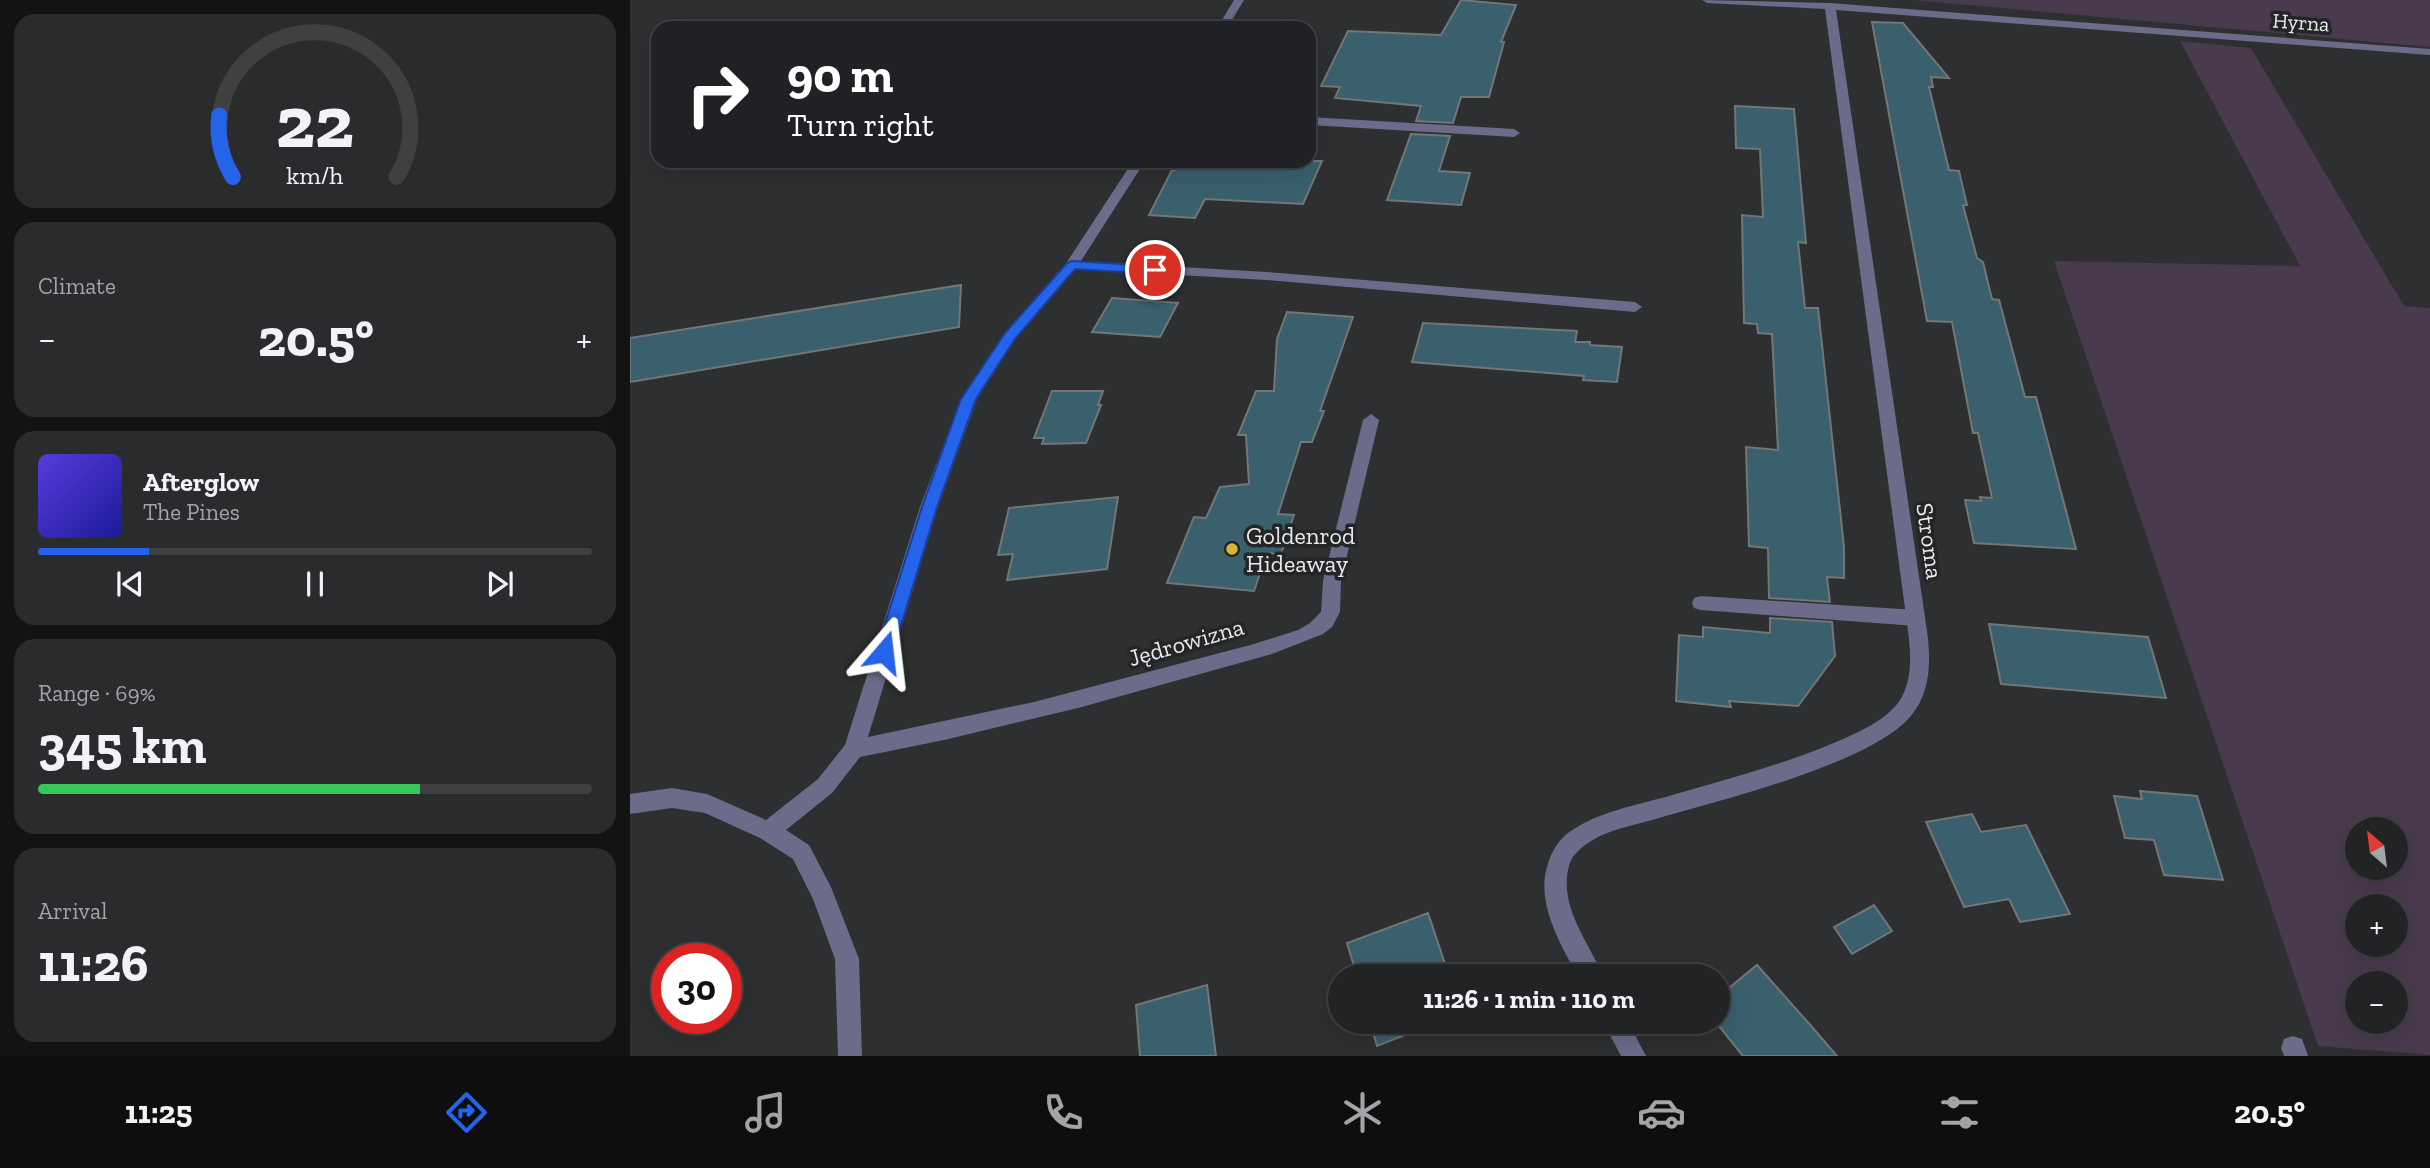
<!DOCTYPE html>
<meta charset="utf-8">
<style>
:root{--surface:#222325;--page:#2a2b2d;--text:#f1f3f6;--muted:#a2a4a7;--line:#3f4042;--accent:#2563eb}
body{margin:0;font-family:"Zilla Slab",serif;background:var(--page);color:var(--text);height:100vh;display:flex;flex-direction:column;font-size:26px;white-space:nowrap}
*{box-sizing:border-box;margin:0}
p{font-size:23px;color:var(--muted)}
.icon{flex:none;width:38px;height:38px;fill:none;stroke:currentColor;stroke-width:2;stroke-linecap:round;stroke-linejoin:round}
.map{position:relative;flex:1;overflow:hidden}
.details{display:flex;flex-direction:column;gap:14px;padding:14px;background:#131314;width:630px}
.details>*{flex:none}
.banner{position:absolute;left:21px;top:21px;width:665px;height:147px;border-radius:21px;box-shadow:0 7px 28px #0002,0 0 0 2px var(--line);background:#202124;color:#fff;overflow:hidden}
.needle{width:46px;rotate:332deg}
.tools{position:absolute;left:1715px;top:817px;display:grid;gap:14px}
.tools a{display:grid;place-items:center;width:63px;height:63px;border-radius:50%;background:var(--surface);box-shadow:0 7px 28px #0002,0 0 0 2px var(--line);font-size:35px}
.speed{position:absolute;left:21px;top:943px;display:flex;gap:14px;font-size:35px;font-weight:700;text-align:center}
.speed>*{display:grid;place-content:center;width:91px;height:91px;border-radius:50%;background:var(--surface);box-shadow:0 7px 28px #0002,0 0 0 2px var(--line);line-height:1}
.speed .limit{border:10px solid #d22;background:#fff;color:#111}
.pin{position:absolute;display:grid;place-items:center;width:60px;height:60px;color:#fff;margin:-30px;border:4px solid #fff;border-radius:50%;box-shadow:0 2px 7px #0007}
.me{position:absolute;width:77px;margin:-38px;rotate:17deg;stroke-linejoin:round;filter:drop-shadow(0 0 5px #0008)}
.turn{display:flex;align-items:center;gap:24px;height:147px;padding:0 21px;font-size:32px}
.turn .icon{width:91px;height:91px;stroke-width:2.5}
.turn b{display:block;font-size:49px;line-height:60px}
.big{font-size:52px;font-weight:700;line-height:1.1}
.details .tile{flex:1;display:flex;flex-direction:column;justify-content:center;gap:10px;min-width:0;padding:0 24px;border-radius:21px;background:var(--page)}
.details .dial{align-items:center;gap:0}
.dial svg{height:182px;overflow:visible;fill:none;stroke:var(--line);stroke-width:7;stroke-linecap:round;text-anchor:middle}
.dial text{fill:var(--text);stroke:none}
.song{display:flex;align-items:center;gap:21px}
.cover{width:84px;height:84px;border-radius:10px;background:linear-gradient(135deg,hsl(250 70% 55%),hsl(240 70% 35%))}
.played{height:7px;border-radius:4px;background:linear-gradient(90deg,var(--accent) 20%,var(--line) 20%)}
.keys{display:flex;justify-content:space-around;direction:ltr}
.heat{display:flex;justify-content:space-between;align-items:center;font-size:38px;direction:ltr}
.charge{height:10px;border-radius:5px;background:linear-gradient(90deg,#34c759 69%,var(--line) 0)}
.trip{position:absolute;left:698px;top:964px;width:402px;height:70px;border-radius:35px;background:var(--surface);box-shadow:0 7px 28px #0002,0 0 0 2px var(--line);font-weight:700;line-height:70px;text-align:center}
.menu{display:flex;height:112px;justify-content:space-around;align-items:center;background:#0e0e0f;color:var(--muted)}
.menu .icon{width:49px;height:49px}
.menu .on{color:var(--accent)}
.menu b{font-size:32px;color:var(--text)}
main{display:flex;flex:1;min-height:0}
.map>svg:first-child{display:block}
.green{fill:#493a4d;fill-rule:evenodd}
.building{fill:#3a5f6d;stroke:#737677;stroke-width:2}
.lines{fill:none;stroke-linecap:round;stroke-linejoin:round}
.service{fill:#6c6b8a;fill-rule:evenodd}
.minor{fill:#6c6b8a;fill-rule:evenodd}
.route{fill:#2563eb;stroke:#184099;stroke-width:2}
.poi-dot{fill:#d7b434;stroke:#242527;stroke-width:2.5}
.labels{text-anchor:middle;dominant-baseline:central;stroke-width:7;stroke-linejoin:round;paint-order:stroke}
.far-street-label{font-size:21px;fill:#e9eaec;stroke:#242527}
.poi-label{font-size:24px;fill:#e9eaec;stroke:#242527;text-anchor:start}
.street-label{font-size:24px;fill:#e9eaec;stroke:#242527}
</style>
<main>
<section class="details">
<div class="tile dial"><svg viewBox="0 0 100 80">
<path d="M14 69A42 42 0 1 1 86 69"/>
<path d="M14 69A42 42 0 0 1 8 42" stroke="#2563eb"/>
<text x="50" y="56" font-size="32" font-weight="700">22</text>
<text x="50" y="72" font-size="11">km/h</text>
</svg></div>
<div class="tile"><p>Climate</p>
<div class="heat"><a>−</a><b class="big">20.5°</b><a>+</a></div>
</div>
<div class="tile">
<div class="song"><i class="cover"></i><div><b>Afterglow</b><p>The Pines</p></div></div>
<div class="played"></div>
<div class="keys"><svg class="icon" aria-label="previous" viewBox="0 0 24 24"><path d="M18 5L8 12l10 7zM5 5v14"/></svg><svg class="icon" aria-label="pause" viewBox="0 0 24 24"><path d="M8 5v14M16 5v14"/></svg><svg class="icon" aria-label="next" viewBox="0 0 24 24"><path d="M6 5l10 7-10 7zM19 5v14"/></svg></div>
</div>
<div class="tile"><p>Range · 69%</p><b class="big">345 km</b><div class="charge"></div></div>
<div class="tile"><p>Arrival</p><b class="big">11:26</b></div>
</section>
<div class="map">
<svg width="1800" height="1056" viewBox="0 0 1800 1056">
<rect width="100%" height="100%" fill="#2d2f31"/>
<!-- green -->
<g class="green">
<polygon points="1283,0 1800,0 1800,47"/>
<path d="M 1550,41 L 1621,48 L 1774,306 L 1800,308 L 1800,1055 L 1688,1046 L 1424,261 L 1670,266 ZM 1727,830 L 1766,830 L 1766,868 L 1727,868 ZM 1727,906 L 1766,906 L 1766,945 L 1727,945 ZM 1727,984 L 1766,984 L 1766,1022 L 1727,1022 Z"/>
</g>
<!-- building -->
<g class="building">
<polygon points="831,0 886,5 871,42 874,42 859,97 831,97 823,123 786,121 791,106 705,98 710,87 691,86 718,31 811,35"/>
<polygon points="1242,22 1273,23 1319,78 1301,77 1303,87 1299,87 1319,170 1329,171 1337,205 1333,205 1347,258 1353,262 1362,299 1369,300 1395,397 1406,397 1446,549 1344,543 1335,500 1351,501 1350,497 1362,498 1348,433 1343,433 1322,322 1297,321"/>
<polygon points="1105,106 1164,109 1176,243 1168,242 1175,308 1188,308 1214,547 1214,578 1197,577 1200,602 1139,598 1138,548 1119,546 1116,447 1148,450 1142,334 1128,333 1127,324 1114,323 1112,215 1133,217 1130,149 1106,148"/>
<polygon points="781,134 820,136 809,171 840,173 831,205 757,200"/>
<polygon points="550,161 692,161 673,204 575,199 565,218 519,215 542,170 545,170"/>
<polygon points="331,285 329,327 0,382 0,338"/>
<polygon points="482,298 548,303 530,337 462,332"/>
<polygon points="657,312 723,317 690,411 694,411 682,442 671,442 648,514 664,515 651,554 637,553 624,591 537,583 564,517 576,518 590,487 619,484 616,435 608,435 626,391 644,391 647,339"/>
<polygon points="793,323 947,331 945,342 960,342 960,345 992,347 987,382 953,380 954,376 782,362"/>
<polygon points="422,391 473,391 468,405 471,405 456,443 412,444 414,438 404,438"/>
<polygon points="488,497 477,569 377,580 383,554 368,555 379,508"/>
<polygon points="1140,618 1202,622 1205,656 1168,706 1099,701 1101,707 1046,701 1049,635 1073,637 1073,627 1140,633"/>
<polygon points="1359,624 1518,637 1536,698 1371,684"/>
<polygon points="1510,791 1567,796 1593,880 1534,875 1524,840 1495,838 1484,796 1512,799"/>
<polygon points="1342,814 1351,832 1396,825 1440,914 1390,922 1379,899 1334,907 1296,822"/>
<polygon points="1244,905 1262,931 1222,954 1204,927"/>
<polygon points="798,913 815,964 804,968 807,976 727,976 717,943"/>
<polygon points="1127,965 1182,1027 1207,1056 1113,1056 1088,1025 1088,997"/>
<polygon points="577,985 586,1056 510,1056 506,1005"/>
<polygon points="740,1022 808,1022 747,1046"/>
</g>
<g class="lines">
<!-- service -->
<g class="service">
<polygon points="679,117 884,129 890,133 884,137 679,125"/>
<polygon points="1071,596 1286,610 1293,613 1295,618 1293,623 1286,626 1071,610 1064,608 1062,603 1064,598"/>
<polygon points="1663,1036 1672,1039 1678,1056 1654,1056 1651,1048 1654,1039"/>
</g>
<!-- minor -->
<g class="minor">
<polygon points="604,0 614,0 597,28 587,28"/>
<path d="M 1072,0 L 1200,3 L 1800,49 L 1800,55 L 1206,10 L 1297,631 C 1301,661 1301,693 1280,717 C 1239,764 1091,800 1029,818 C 1009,824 987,828 968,837 C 957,843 942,853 939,866 C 928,906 959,942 973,976 L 948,976 C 931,946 906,903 917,867 C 921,851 930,837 944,829 C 972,811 1007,805 1039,796 C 1095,780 1152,765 1206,742 C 1227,733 1253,722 1268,703 C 1283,682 1281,655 1278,631 L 1195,9 L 1077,3 Z"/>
<polygon points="503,161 515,161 451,261 636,272 1005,302 1012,307 1005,312 636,280 446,269 385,339 347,399 308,507 238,737 404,702 624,644 668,630 680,623 691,612 693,581 733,420 741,414 749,420 711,581 710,612 702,627 693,634 642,654 448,708 314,740 230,757 202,793 156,830 179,845 201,887 229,959 232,1056 208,1056 205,959 183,899 163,859 130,838 75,813 42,808 0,814 0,794 42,788 77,794 136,820 188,779 215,745 290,507 331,399 375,333 437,262"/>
<polygon points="973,1022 998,1022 1016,1056 991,1056"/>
</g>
</g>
<!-- route -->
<polygon class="route" points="442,261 525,266 531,270 525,274 445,269 385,339 346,399 307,507 263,652 261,657 254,659 248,657 246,652 292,507 331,399 375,333 437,263"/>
<!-- markers -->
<circle class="poi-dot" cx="602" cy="549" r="7"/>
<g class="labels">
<!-- far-street labels -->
<g class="far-street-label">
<text transform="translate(1671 22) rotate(4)">Hyrna</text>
</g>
<!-- poi labels -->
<g class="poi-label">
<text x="616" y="535">Goldenrod<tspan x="616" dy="28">Hideaway</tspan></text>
</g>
<!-- street labels -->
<g class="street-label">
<text transform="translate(1300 541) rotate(82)">Stroma</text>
<text transform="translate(556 642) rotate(-16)">Jędrowizna</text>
</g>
</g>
</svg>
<div class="tools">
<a><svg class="needle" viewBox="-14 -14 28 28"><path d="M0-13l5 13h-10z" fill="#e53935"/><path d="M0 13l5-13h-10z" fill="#a2a4a7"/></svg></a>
<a>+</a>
<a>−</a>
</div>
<div class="speed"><div class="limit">30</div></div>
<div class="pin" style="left:525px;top:270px;background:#d93025"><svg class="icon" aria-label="arrive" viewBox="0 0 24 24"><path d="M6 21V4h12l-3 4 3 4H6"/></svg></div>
<svg class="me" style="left:254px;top:652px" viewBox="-20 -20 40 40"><path d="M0-17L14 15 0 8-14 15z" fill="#2563eb" stroke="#fff" stroke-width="4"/></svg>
<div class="trip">11:26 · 1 min · 110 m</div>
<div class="banner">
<div class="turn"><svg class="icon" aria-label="right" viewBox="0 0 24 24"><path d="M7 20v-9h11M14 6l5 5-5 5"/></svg><div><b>90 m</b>Turn right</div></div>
</div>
</div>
</main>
<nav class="menu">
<b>11:25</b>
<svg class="icon on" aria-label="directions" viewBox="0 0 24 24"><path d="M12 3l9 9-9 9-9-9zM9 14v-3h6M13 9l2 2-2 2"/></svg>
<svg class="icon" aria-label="music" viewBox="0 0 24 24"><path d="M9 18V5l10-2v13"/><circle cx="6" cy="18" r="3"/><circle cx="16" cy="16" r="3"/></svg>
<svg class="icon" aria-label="phone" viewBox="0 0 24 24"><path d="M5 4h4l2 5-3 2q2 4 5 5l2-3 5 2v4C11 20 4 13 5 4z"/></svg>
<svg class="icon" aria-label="climate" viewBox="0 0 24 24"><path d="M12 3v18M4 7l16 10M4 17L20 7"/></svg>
<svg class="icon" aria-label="car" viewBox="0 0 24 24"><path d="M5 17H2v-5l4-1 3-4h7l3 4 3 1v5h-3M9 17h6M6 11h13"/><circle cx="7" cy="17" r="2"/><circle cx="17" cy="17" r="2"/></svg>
<svg class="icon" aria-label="filters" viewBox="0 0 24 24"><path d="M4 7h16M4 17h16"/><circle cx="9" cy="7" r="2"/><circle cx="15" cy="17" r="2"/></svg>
<b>20.5°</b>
</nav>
